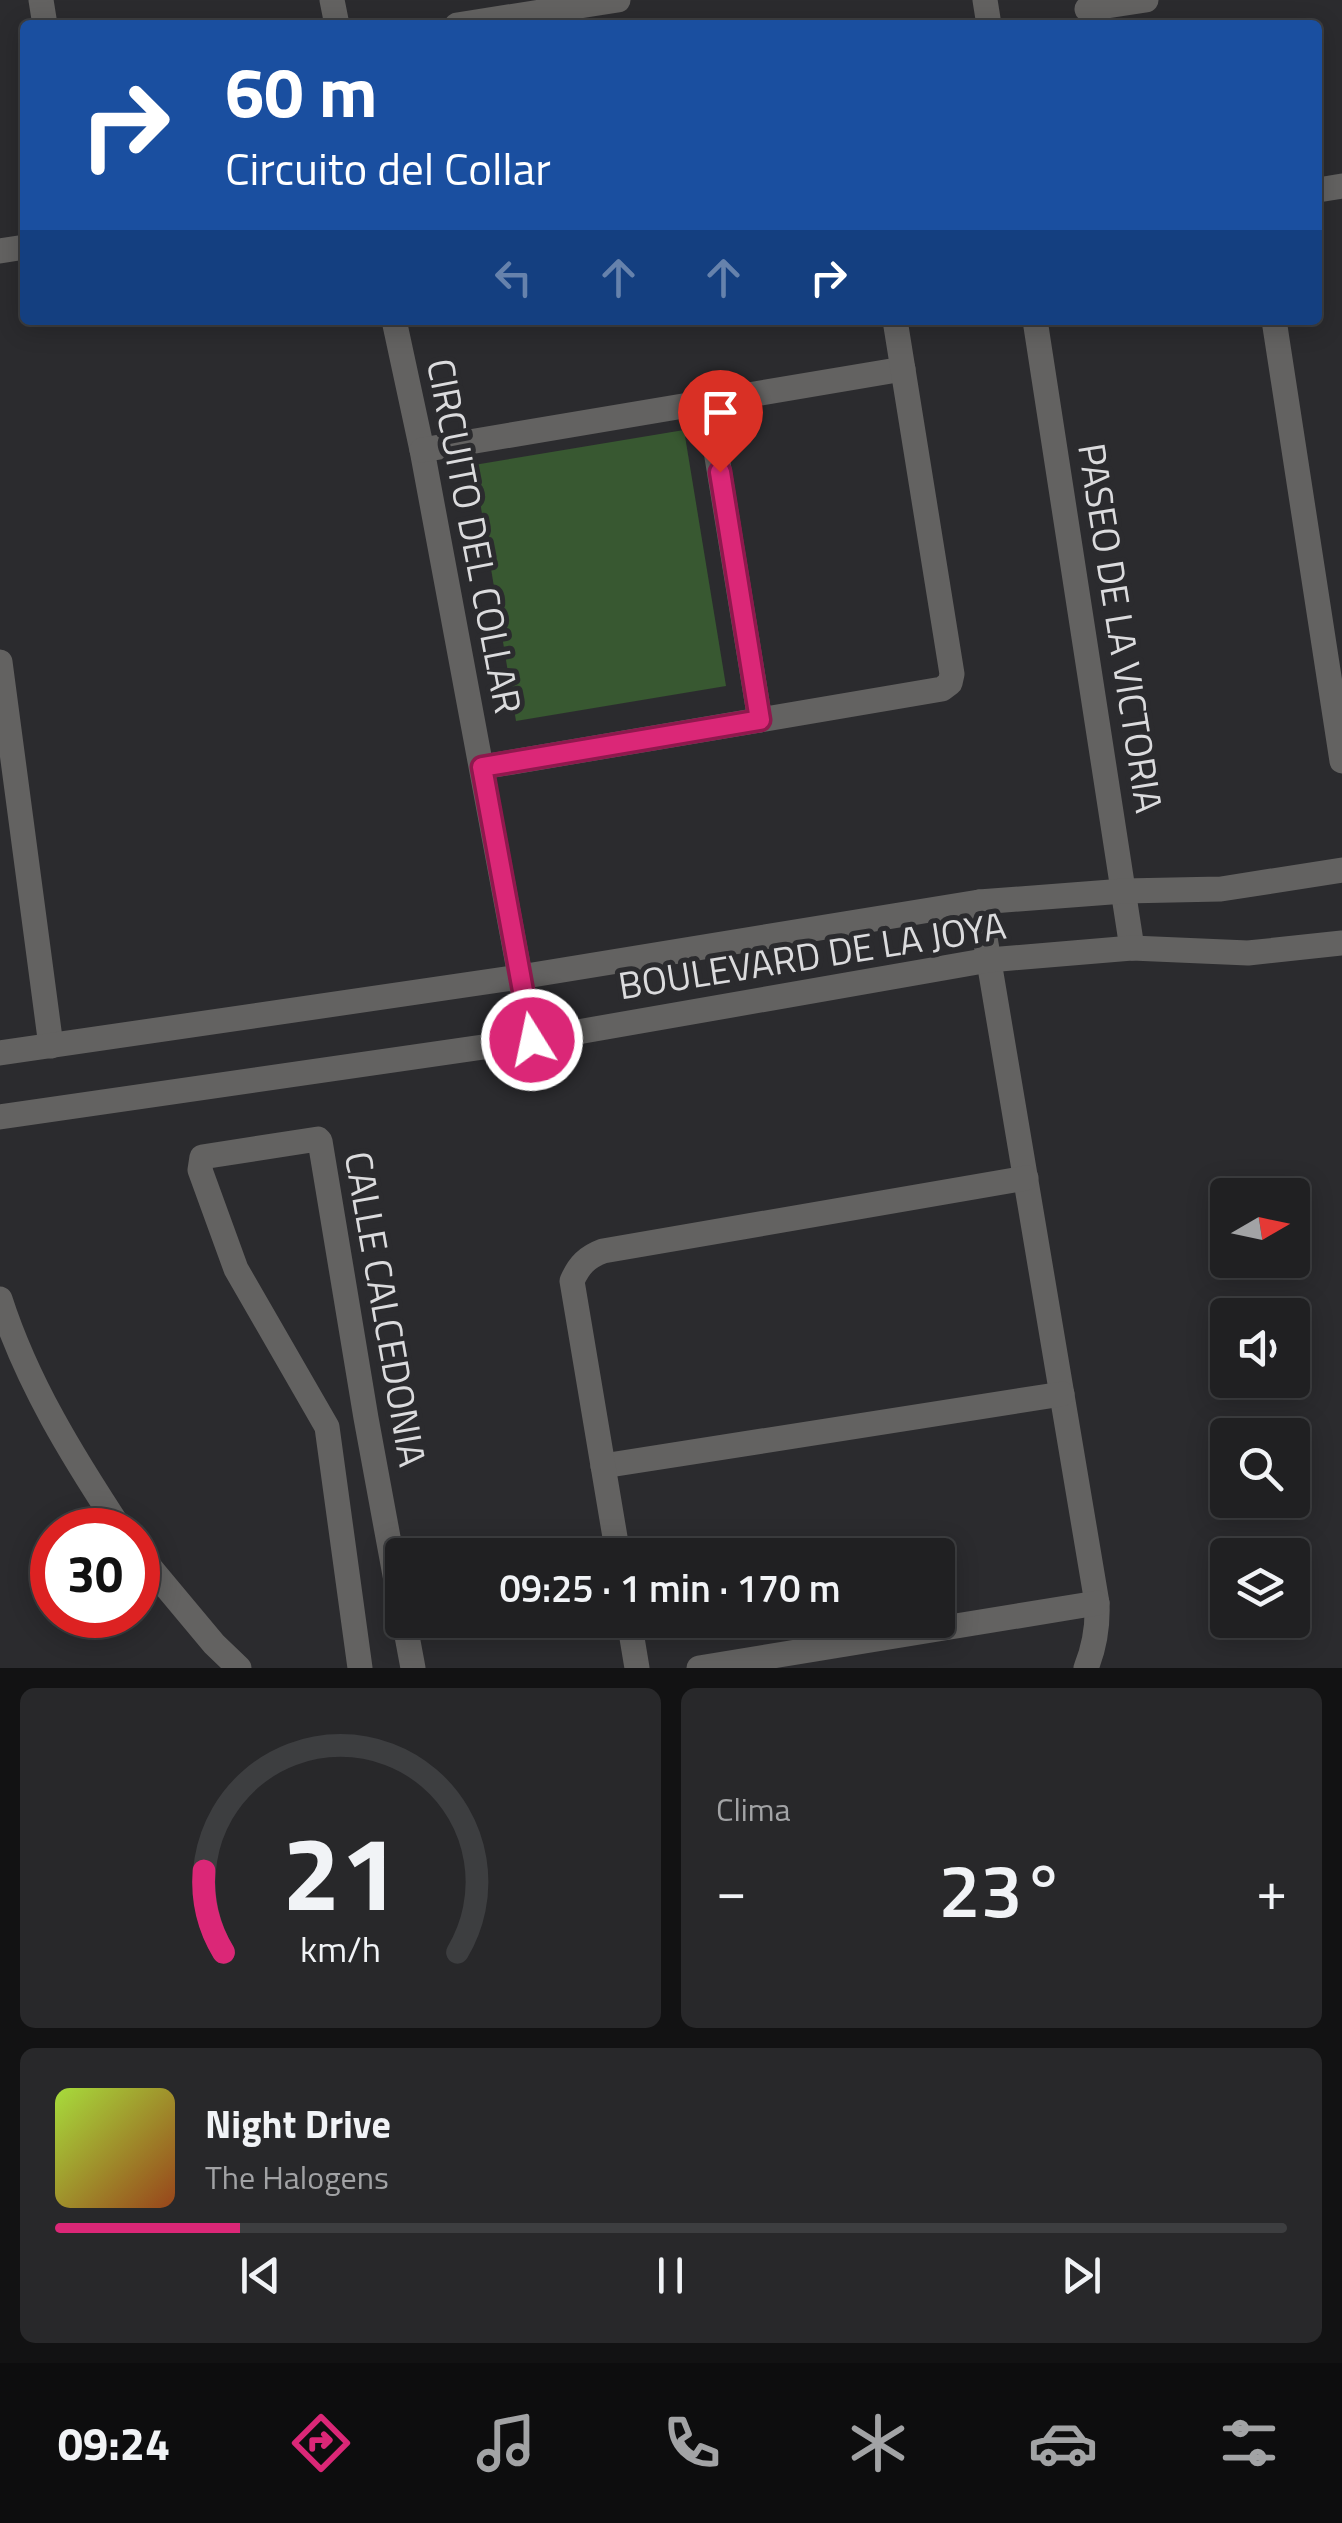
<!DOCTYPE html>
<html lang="es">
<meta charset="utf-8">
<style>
:root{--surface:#202022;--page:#28282a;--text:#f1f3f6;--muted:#a2a3a5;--line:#3d3e40;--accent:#db2777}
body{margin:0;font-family:"Titillium Web",sans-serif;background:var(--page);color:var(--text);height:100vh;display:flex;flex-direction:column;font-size:38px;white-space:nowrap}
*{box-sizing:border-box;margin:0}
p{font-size:32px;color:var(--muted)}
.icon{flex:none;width:55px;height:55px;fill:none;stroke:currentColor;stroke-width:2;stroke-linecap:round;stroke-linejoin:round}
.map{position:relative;height:1668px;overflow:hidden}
.side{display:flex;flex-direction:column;gap:20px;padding:20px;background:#121213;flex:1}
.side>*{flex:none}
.hud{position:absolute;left:20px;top:20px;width:1302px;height:305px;border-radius:10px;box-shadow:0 5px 25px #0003,0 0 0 2px var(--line);background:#1a4fa0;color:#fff;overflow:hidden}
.needle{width:65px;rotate:81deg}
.buttons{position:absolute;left:1210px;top:1178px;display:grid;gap:20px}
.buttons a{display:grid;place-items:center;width:100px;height:100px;border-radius:10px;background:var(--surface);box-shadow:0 5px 25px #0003,0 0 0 2px var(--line);font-size:50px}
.speed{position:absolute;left:30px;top:1508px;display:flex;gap:20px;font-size:50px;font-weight:700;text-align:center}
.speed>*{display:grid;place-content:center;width:130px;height:130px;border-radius:50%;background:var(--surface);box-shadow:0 5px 25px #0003,0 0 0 2px var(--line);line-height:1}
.speed .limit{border:15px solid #d22;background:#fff;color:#111}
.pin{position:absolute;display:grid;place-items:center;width:85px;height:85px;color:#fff;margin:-102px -42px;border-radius:50% 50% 50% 0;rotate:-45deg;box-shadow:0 0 10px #0007}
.pin .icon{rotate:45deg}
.me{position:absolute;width:110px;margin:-55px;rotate:350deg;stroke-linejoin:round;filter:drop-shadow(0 0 8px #0008)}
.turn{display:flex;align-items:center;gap:35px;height:210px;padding:0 40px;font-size:45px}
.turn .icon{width:130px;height:130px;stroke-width:2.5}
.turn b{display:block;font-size:70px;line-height:85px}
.lanes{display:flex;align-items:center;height:95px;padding:0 40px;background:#0003;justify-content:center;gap:50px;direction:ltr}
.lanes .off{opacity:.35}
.big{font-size:75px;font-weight:600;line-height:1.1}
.side .tile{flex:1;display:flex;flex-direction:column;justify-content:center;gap:15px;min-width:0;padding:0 35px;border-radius:15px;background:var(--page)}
.side .dial{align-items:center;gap:0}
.dial svg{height:260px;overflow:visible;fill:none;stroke:var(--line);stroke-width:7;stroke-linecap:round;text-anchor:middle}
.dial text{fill:var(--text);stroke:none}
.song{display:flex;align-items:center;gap:30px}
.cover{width:120px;height:120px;border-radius:15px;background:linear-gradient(135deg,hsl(80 70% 55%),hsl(20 70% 35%))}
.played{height:10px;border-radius:5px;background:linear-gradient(90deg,var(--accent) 15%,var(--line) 15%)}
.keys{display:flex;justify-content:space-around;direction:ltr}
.heat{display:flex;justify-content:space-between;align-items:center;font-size:55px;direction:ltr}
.side .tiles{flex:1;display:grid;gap:20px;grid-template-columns:1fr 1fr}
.tile:last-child{grid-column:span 2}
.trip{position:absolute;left:385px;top:1538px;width:570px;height:100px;border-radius:10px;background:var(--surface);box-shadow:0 5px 25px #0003,0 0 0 2px var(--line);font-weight:600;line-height:100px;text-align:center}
.menu{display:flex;height:160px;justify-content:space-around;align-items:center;background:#0d0d0e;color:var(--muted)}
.menu .icon{width:70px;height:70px}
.menu .active{color:var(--accent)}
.menu b{font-size:45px;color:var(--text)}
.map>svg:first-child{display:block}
.green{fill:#385831}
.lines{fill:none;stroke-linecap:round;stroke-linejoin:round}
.minor{stroke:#636261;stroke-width:25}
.route-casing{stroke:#8e194d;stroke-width:25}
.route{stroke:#db2777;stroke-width:18}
.labels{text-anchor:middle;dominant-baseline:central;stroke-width:10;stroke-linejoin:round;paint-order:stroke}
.street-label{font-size:38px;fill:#dbdbdd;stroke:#2b2b2e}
</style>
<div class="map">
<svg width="1342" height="1668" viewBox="0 0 1342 1668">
<rect width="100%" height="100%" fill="#2b2b2e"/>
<!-- green -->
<polygon class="green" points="684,430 726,686 516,721 474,465"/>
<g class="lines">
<!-- minor -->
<g class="minor">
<polyline points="41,0 45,25"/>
<polyline points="332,0 337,25"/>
<polyline points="985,0 989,25"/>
<polyline points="1087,9 1146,0"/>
<polyline points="457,25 618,0"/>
<polyline points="1318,190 1342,186"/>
<polyline points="0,251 25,247"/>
<polyline points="394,320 422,450 532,1040"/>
<polyline points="1035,320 1132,948"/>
<polyline points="1274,320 1342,761"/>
<polyline points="708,402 760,720"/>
<polyline points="422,450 903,369"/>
<polyline points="0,662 51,1046"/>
<polyline points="483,767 942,689 950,683 952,674 895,320"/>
<path d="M 979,902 L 1097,1603 C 1098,1627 1095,1646 1086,1668"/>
<polyline points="0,1053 520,977 979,902 1124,891 1221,889 1342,870"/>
<polyline points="0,1117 532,1040 989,960 1132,948 1248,953 1342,943"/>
<path d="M 0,1299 C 27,1383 73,1457 121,1530"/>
<polyline points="603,1466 1062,1394"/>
<polyline points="138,1553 214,1644 239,1668"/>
<path d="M 618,1555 L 572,1281 C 579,1265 587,1257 603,1251 L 1026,1178"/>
<polyline points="404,1620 413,1668"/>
<polyline points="629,1620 637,1668"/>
<polyline points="360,1668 327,1427 236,1269 200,1170 202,1157 318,1139 320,1141 366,1418 402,1613"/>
<polyline points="699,1668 1097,1603"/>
</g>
</g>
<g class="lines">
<!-- route casing -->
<g class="route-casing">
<polyline id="route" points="532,1040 482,767 760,720 720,472"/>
</g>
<!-- route -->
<use href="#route" class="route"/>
</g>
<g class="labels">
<!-- street labels -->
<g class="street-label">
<text transform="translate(475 536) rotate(79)">CIRCUITO DEL COLLAR</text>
<text transform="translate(1121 628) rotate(81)">PASEO DE LA VICTORIA</text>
<text transform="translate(812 955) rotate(-9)">BOULEVARD DE LA JOYA</text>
<text transform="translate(386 1309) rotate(80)">CALLE CALCEDONIA</text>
</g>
</g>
</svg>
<div class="buttons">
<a><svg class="needle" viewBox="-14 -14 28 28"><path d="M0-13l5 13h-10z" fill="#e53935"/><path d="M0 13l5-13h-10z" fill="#a2a3a5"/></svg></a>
<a><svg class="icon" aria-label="sound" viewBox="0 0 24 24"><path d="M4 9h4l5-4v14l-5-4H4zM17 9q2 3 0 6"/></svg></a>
<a><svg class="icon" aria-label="search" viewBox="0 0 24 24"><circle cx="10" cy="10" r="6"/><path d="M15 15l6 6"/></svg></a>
<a><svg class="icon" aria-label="layers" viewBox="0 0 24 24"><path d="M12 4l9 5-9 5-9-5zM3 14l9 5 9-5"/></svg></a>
</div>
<div class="speed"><div class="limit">30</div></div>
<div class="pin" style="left:720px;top:472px;background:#d93025"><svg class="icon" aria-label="arrive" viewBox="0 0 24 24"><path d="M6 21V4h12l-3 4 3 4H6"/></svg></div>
<svg class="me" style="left:532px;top:1040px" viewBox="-20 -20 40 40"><circle r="17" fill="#db2777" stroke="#fff" stroke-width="3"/><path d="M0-11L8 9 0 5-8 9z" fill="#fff"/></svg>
<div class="trip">09:25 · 1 min · 170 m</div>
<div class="hud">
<div class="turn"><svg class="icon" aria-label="right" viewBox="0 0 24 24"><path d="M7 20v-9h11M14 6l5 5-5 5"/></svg><div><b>60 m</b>Circuito del Collar</div></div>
<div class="lanes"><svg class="icon off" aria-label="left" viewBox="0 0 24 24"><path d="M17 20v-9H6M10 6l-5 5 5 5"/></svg><svg class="icon off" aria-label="ahead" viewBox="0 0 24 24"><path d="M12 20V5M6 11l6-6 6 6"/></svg><svg class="icon off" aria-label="ahead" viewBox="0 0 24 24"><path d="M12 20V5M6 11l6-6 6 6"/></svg><svg class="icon" aria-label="right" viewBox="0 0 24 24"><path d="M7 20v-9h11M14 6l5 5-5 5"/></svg></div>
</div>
</div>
<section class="side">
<div class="tiles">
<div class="tile dial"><svg viewBox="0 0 100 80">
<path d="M14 69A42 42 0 1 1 86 69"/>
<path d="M14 69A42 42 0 0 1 8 44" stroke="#db2777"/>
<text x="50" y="56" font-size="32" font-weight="700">21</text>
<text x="50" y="72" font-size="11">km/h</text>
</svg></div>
<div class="tile"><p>Clima</p>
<div class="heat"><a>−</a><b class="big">23°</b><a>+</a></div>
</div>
<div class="tile">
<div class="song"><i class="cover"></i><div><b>Night Drive</b><p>The Halogens</p></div></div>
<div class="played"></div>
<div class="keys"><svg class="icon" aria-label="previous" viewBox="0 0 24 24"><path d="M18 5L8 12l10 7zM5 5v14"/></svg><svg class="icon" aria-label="pause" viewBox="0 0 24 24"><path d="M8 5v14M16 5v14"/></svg><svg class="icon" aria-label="next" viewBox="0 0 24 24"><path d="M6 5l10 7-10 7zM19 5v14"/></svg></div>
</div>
</div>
</section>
<nav class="menu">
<b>09:24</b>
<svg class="icon active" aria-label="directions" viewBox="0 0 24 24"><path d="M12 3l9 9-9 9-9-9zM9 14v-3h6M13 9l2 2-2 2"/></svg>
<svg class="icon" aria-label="music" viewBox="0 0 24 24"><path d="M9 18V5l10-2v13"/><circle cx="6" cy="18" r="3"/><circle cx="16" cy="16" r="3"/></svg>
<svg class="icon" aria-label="phone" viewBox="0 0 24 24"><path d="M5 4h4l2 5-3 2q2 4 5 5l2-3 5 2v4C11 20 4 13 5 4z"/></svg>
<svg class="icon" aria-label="climate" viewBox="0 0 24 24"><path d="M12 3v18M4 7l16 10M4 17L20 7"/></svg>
<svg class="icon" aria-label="car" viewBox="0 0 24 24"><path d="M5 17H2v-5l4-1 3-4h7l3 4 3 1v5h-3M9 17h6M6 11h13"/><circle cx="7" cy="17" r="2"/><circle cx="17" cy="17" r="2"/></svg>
<svg class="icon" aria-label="filters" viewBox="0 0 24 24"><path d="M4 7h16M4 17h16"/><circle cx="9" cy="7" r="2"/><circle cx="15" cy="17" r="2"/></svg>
</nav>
